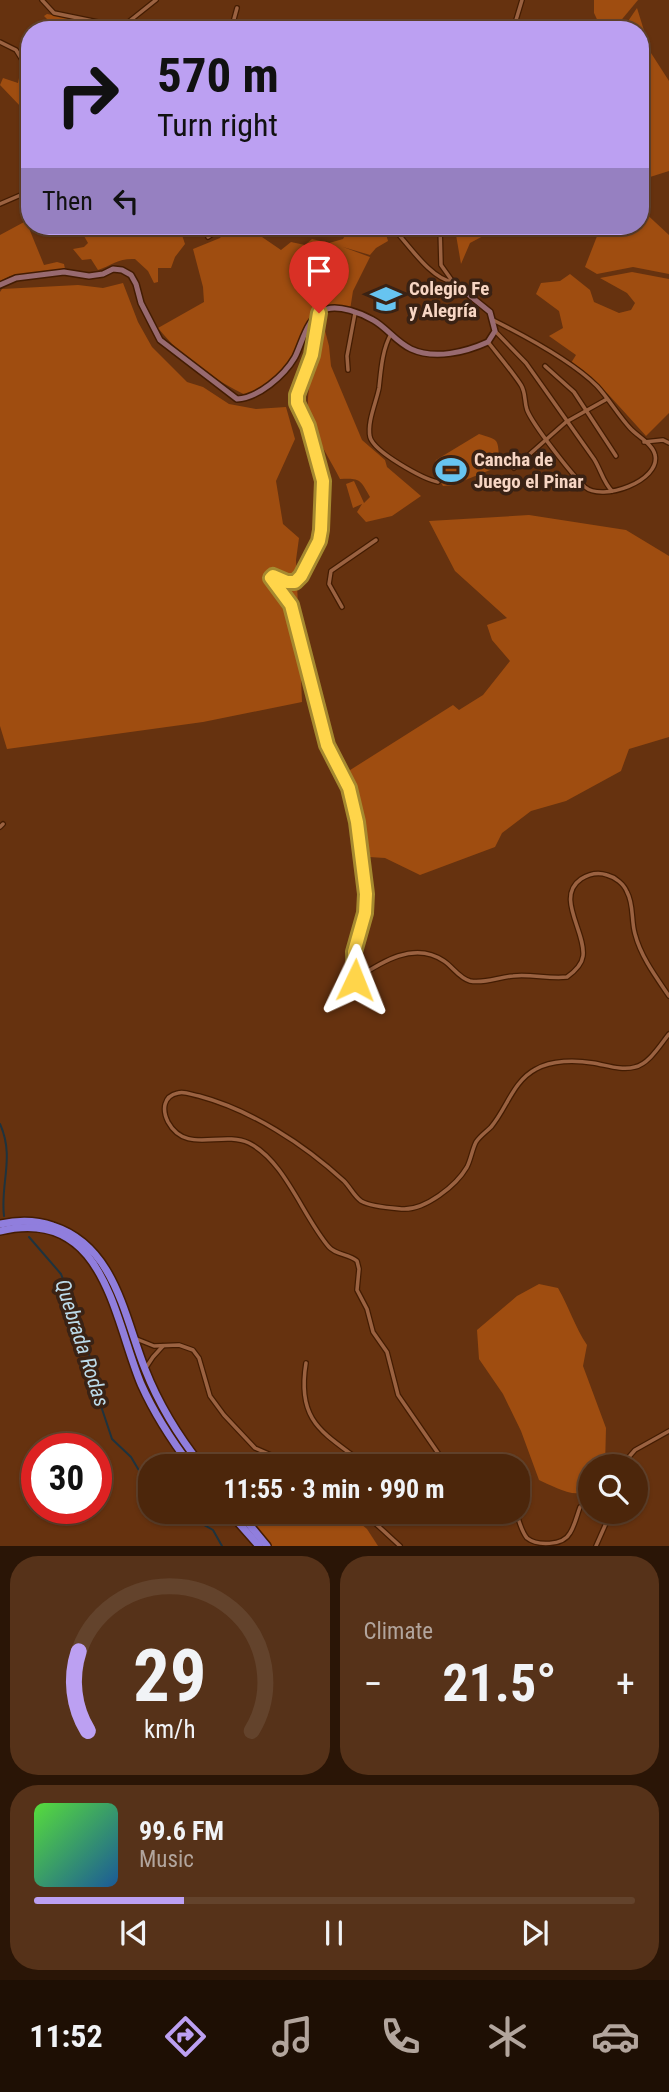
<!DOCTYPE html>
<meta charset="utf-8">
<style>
:root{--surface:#4c260b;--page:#563219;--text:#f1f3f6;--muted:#b2a59d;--line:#63432c;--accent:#bca0f2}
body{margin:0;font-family:"Roboto Condensed",sans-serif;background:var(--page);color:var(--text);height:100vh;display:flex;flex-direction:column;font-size:26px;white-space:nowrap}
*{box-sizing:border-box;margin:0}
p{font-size:23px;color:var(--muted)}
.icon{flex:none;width:38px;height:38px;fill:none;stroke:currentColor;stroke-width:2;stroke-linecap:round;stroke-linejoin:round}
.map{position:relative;height:1546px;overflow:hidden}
.details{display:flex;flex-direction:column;gap:10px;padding:10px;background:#2a1506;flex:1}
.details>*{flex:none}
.banner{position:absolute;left:21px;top:21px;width:628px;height:214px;border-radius:28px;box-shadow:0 2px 5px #0004,0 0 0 2px var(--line);background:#bca0f2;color:#111;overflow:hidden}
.buttons{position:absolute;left:578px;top:1454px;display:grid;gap:14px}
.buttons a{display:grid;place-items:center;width:70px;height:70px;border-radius:50%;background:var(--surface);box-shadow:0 2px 5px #0004,0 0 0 2px var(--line);font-size:35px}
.speed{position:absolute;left:21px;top:1433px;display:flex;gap:14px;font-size:35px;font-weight:700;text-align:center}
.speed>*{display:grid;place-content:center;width:91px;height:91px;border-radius:50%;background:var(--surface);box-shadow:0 2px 5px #0004,0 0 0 2px var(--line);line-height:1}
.speed .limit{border:10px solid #d22;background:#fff;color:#111}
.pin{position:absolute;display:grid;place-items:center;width:60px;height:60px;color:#fff;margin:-72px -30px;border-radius:50% 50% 50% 0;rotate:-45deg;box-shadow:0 0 7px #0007}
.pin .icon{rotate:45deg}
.me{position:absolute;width:77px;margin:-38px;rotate:2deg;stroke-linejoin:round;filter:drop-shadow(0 0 5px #0008)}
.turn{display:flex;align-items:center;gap:24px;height:147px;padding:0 21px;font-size:32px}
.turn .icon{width:91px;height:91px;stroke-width:2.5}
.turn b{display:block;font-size:49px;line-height:60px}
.then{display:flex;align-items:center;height:66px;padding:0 21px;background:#0003;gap:14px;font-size:26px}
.big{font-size:52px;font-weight:700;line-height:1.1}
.details .widget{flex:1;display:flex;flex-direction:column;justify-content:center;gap:10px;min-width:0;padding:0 24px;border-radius:28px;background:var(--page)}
.details .dial{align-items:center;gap:0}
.dial svg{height:182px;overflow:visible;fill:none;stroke:var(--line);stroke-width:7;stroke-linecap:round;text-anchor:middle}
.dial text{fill:var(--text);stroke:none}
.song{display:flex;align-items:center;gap:21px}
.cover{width:84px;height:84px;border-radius:10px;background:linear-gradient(135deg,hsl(110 70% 55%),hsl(210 70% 35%))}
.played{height:7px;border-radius:4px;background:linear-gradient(90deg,var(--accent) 25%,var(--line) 25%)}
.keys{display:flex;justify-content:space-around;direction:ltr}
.heat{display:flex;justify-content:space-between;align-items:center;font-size:38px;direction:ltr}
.details .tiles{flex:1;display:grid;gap:10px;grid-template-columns:1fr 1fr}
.widget:last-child{grid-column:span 2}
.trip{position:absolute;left:138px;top:1454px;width:392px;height:70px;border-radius:28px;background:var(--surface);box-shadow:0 2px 5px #0004,0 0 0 2px var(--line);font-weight:700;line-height:70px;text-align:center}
.menu{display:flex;height:112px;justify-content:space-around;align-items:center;background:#1e0f04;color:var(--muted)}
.menu .icon{width:49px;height:49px}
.menu .current{color:var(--accent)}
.menu b{font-size:32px;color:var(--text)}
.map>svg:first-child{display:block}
.green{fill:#9f4d10}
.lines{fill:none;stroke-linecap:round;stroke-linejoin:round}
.stream{stroke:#1e333e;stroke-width:2}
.street-casing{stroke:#431c02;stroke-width:6}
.secondary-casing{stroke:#431c02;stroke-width:8}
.highway-casing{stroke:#431c02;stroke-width:10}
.street{stroke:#9b6241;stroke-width:3.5}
.secondary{stroke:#986a70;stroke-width:5}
.highway{stroke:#907edd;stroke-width:7}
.route-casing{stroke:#a68a30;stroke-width:18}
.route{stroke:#ffd54a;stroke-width:12}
.labels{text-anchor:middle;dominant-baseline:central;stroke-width:7;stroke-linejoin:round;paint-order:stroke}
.poi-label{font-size:19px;font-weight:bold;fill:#f7d6c4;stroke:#3a2214;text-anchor:start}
.water-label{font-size:21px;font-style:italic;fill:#bcdbea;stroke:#3a2214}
</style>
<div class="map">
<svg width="669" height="1546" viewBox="0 0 669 1546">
<rect width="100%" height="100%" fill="#66320f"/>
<!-- green -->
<g class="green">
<polygon points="594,0 638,0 613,30 602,30 594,13"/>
<polygon points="637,8 651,53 669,81 669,171 650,177 641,176 640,30 622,30"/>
<polygon points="47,14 109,25 113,30 58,30 44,16"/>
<polygon points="3,78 18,83 19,78 22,80 24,85 30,88 27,94 30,98 30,123 22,108 0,85"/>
<polygon points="641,209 669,235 669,274 633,267 597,274 585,267 601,226 640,226"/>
<polygon points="26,221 44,265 57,262 64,264 65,269 10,276 0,281 0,235"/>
<path d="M 76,226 L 179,226 L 185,244 L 175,257 L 171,268 L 158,268 L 158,282 L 154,283 L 148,271 L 135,259 C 119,258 112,265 98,270 L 91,259 L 82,260 L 73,249 L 84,247 L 88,243 L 84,236 L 77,236 L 79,230 Z"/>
<path d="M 357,226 L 388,226 L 391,228 L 386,234 L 388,241 L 376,248 L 370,255 L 343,247 L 370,257 L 353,291 L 350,310 L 329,307 L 309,321 L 288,365 L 268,382 L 248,396 C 214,380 181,357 158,328 L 204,302 L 203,287 L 193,249 L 220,238 L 224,233 L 252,230 L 281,250 L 291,242 L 305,245 L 312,239 L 329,243 L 343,239 L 348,230 L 346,227 L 357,229 Z"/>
<polygon points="449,226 484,226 485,235 470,243 461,264 455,229 449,229"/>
<polygon points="632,272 669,279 669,413 646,436 608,394 571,363 576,355 549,336 563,328 559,311 536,294 541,283 560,281 570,274 590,290 594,302 619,313 631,310 635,303 627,293 600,278"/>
<polygon points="123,283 138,322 152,347 187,382 203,387 229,404 256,409 286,407 295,439 276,481 283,524 299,538 296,560 302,702 203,722 7,749 0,726 0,292 2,289 78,285 103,288"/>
<path d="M 323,323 L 329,346 L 331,366 L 362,440 L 385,460 L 387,467 L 421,496 L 392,516 L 366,522 L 357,512 L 362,504 L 353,508 L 346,484 L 354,481 L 364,503 L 370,497 C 360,479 360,478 340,479 C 331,461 316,438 310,420 C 302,395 319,350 323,323 Z"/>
<path d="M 479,434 C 498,440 498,438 499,458 L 505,464 L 453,485 L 443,486 L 433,468 L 436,460 Z"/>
<polygon points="529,515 626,530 669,556 669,737 629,749 621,771 566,801 531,811 502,833 495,847 420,875 385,858 369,857 347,772 453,705 459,710 483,695 510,661 492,640 487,625 507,618 455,571 429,521"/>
<path d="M 539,1284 L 558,1288 C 569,1307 575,1327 587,1345 L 583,1366 L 606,1428 L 605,1466 L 590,1466 C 590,1472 592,1485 588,1489 C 577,1501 551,1485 539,1480 L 521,1431 L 503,1394 L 479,1359 L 477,1330 L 517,1296 Z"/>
<polygon points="250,1512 347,1512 367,1529 378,1546 270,1546 248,1522"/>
</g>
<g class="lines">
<!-- stream -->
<g class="stream">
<path d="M 0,1124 C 15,1157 0,1184 4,1216"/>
<polyline points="29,1237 61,1274 86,1340 99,1400 112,1439 131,1457 150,1489"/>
<polyline points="181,1512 213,1530 222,1546"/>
</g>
<!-- street casing -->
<g class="street-casing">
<g id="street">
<polyline points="42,0 54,13 122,27 125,30"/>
<polyline points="125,23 166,30"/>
<polyline points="122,27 156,0"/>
<polyline points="231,30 237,8"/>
<polyline points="513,30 522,0"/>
<polyline points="0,42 16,50 29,71"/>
<polyline points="0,204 30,191"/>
<path d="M 391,226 C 407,242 430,279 453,282"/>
<polyline points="440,226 441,265 453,282"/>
<polyline points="208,237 224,226"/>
<path d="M 319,313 L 312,354 L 297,395 L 297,403 L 308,426 L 323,481 L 321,530 L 319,541 L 301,576 L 295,582 L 287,582 L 273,576 L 271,578 L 291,605 L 327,745 L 349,787 L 357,822 L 366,894 L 365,913 L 354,952 L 354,980 C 380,963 414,940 444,961 C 453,967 459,978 470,981 C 484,984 499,977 513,976 C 531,974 549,979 567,977 C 574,972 582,964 583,956 C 586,932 555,897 581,879 C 589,874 598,872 607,875 C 615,877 624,884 627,892 C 634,904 631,921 635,934 C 641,957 656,977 669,996"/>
<path d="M 495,331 L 526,363 L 594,459 C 601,470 603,482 612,491"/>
<path d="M 391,334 C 382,350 381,370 379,388 C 376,403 367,422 370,437 C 374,452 423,479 438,482"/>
<path d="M 488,342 C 499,356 511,370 521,385 C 526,393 524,401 527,410 C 533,425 572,475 585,487 C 602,502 661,481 655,455 C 653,444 637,436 630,428 C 618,415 609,399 597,386 C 572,361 525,336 493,320"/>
<polyline points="545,366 574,392 616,456"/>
<polyline points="348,370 347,356 355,313"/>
<polyline points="644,442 663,440 669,443"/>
<polyline points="514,468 566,422 607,399"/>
<polyline points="342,607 329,584 331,571 376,540"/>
<polyline points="0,827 3,824"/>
<polyline points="134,1338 154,1346 179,1345 193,1350 199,1358 210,1396 224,1415 255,1448 296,1466"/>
<path d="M 306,1363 C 296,1424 325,1433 367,1466"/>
<polyline points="145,1369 153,1357 163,1346"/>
<path d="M 447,1466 L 398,1395 L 387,1352 L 373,1332 L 367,1309 L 357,1290 L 359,1269 L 357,1261 C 349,1254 336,1255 329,1247 C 303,1217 285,1161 249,1143 C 221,1130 186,1155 168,1122 C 162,1110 163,1096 178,1093 C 185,1091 192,1095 199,1096 C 251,1110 304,1144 344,1181 C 350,1187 354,1196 361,1201 C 371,1207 391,1208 403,1209 C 425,1210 456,1186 467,1167 C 471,1159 472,1150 476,1142 C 480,1136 486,1132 491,1127 C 507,1108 513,1081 536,1069 C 552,1060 575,1060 593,1063 C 606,1065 622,1071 635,1067 C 649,1064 660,1045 669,1034"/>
<polyline points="621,1466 635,1450 669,1431"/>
<polyline points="363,1512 400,1546"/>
<path d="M 516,1512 C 519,1520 521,1531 527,1538 C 537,1546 563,1546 570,1533 C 575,1525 577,1515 580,1507 L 590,1502"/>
<polyline points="369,1517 388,1512"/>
<polyline points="596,1546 611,1512"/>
</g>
</g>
<!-- secondary casing -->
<g class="secondary-casing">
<path id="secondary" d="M 0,285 L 16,278 L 64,272 L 89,276 L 103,274 L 113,269 L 122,270 L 131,275 L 136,284 L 141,303 L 160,340 L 237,399 C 258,398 284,376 295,357 C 303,341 307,316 327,309 C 339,305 361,313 373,320 C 386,327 396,342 411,349 C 435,360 466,352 488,342 L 495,331 L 490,312 L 453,282"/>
</g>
<!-- highway casing -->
<g class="highway-casing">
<g id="highway">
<path d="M 0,1224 C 18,1220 36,1220 53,1226 C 115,1246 124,1316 145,1369 C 159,1405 179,1437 202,1466"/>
<path d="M 0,1231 C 104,1206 113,1316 141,1384 C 154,1413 172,1441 191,1466"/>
<polyline points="229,1512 259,1546"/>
<polyline points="239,1512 267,1546"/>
</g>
</g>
<!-- street -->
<use href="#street" class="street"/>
<!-- secondary -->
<use href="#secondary" class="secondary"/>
<!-- highway -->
<use href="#highway" class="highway"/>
</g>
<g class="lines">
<!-- route casing -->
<g class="route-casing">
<polyline id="route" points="319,313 312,355 297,395 297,403 308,426 323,481 321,530 319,541 301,576 295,582 287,582 273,576 271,578 291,605 327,745 349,788 357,822 366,894 365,913 354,952 355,980"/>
</g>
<!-- route -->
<use href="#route" class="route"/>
</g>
<!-- icons -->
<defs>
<g id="school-bare" transform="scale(2.415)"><path d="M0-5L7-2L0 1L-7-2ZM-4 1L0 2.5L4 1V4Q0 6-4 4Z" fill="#67c4f0" stroke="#3a2214" stroke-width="2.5" paint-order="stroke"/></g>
<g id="stadium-bare" transform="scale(2.415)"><path d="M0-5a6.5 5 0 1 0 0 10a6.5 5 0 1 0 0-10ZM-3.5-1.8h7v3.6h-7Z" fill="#67c4f0" stroke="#3a2214" stroke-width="2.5" paint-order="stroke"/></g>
</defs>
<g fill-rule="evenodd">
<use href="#school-bare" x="386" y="299"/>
<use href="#stadium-bare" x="451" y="470"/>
</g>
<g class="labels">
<!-- poi labels -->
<g class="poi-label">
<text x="409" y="288">Colegio Fe<tspan x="409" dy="22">y Alegría</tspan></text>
<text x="474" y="459">Cancha de<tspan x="474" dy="22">Juego el Pinar</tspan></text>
</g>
<!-- water labels -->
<g class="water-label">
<text transform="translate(82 1343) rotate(72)">Quebrada Rodas</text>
</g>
</g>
</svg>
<div class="buttons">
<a><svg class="icon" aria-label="search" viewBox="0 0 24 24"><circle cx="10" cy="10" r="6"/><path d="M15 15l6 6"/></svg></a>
</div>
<div class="speed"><div class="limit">30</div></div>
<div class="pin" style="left:319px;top:313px;background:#d93025"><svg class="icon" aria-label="arrive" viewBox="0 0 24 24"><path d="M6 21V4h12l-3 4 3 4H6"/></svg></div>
<svg class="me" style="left:355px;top:980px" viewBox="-20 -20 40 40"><path d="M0-17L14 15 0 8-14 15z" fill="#ffd54a" stroke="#fff" stroke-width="4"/></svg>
<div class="trip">11:55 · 3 min · 990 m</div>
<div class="banner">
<div class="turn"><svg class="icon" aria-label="right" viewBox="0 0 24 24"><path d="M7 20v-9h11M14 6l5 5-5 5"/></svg><div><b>570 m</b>Turn right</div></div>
<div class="then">Then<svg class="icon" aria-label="left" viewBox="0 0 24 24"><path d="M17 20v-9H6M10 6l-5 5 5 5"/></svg></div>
</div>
</div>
<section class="details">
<div class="tiles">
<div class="widget dial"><svg viewBox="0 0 100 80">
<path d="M14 69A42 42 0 1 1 86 69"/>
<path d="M14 69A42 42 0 0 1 10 34" stroke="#bca0f2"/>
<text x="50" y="56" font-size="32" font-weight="700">29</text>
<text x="50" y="72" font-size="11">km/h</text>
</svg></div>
<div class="widget"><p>Climate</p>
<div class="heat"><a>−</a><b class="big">21.5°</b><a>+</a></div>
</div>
<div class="widget">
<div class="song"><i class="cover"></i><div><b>99.6 FM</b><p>Music</p></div></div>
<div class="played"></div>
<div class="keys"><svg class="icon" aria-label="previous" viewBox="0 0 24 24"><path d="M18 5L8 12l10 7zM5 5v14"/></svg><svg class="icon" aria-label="pause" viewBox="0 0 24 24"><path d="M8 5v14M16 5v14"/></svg><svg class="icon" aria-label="next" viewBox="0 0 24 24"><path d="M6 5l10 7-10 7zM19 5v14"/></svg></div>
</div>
</div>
</section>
<nav class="menu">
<b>11:52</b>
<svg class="icon current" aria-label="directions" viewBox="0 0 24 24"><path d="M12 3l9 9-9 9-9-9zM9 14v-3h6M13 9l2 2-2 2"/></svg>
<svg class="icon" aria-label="music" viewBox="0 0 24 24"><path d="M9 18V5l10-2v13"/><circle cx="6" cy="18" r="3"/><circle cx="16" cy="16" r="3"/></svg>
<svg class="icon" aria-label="phone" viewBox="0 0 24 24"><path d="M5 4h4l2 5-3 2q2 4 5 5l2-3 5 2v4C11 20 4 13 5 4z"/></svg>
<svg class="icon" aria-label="climate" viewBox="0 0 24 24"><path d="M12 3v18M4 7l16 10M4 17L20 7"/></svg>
<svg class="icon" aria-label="car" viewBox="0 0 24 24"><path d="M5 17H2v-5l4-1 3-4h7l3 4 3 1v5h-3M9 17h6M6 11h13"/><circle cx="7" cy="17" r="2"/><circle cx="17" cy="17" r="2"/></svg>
</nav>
